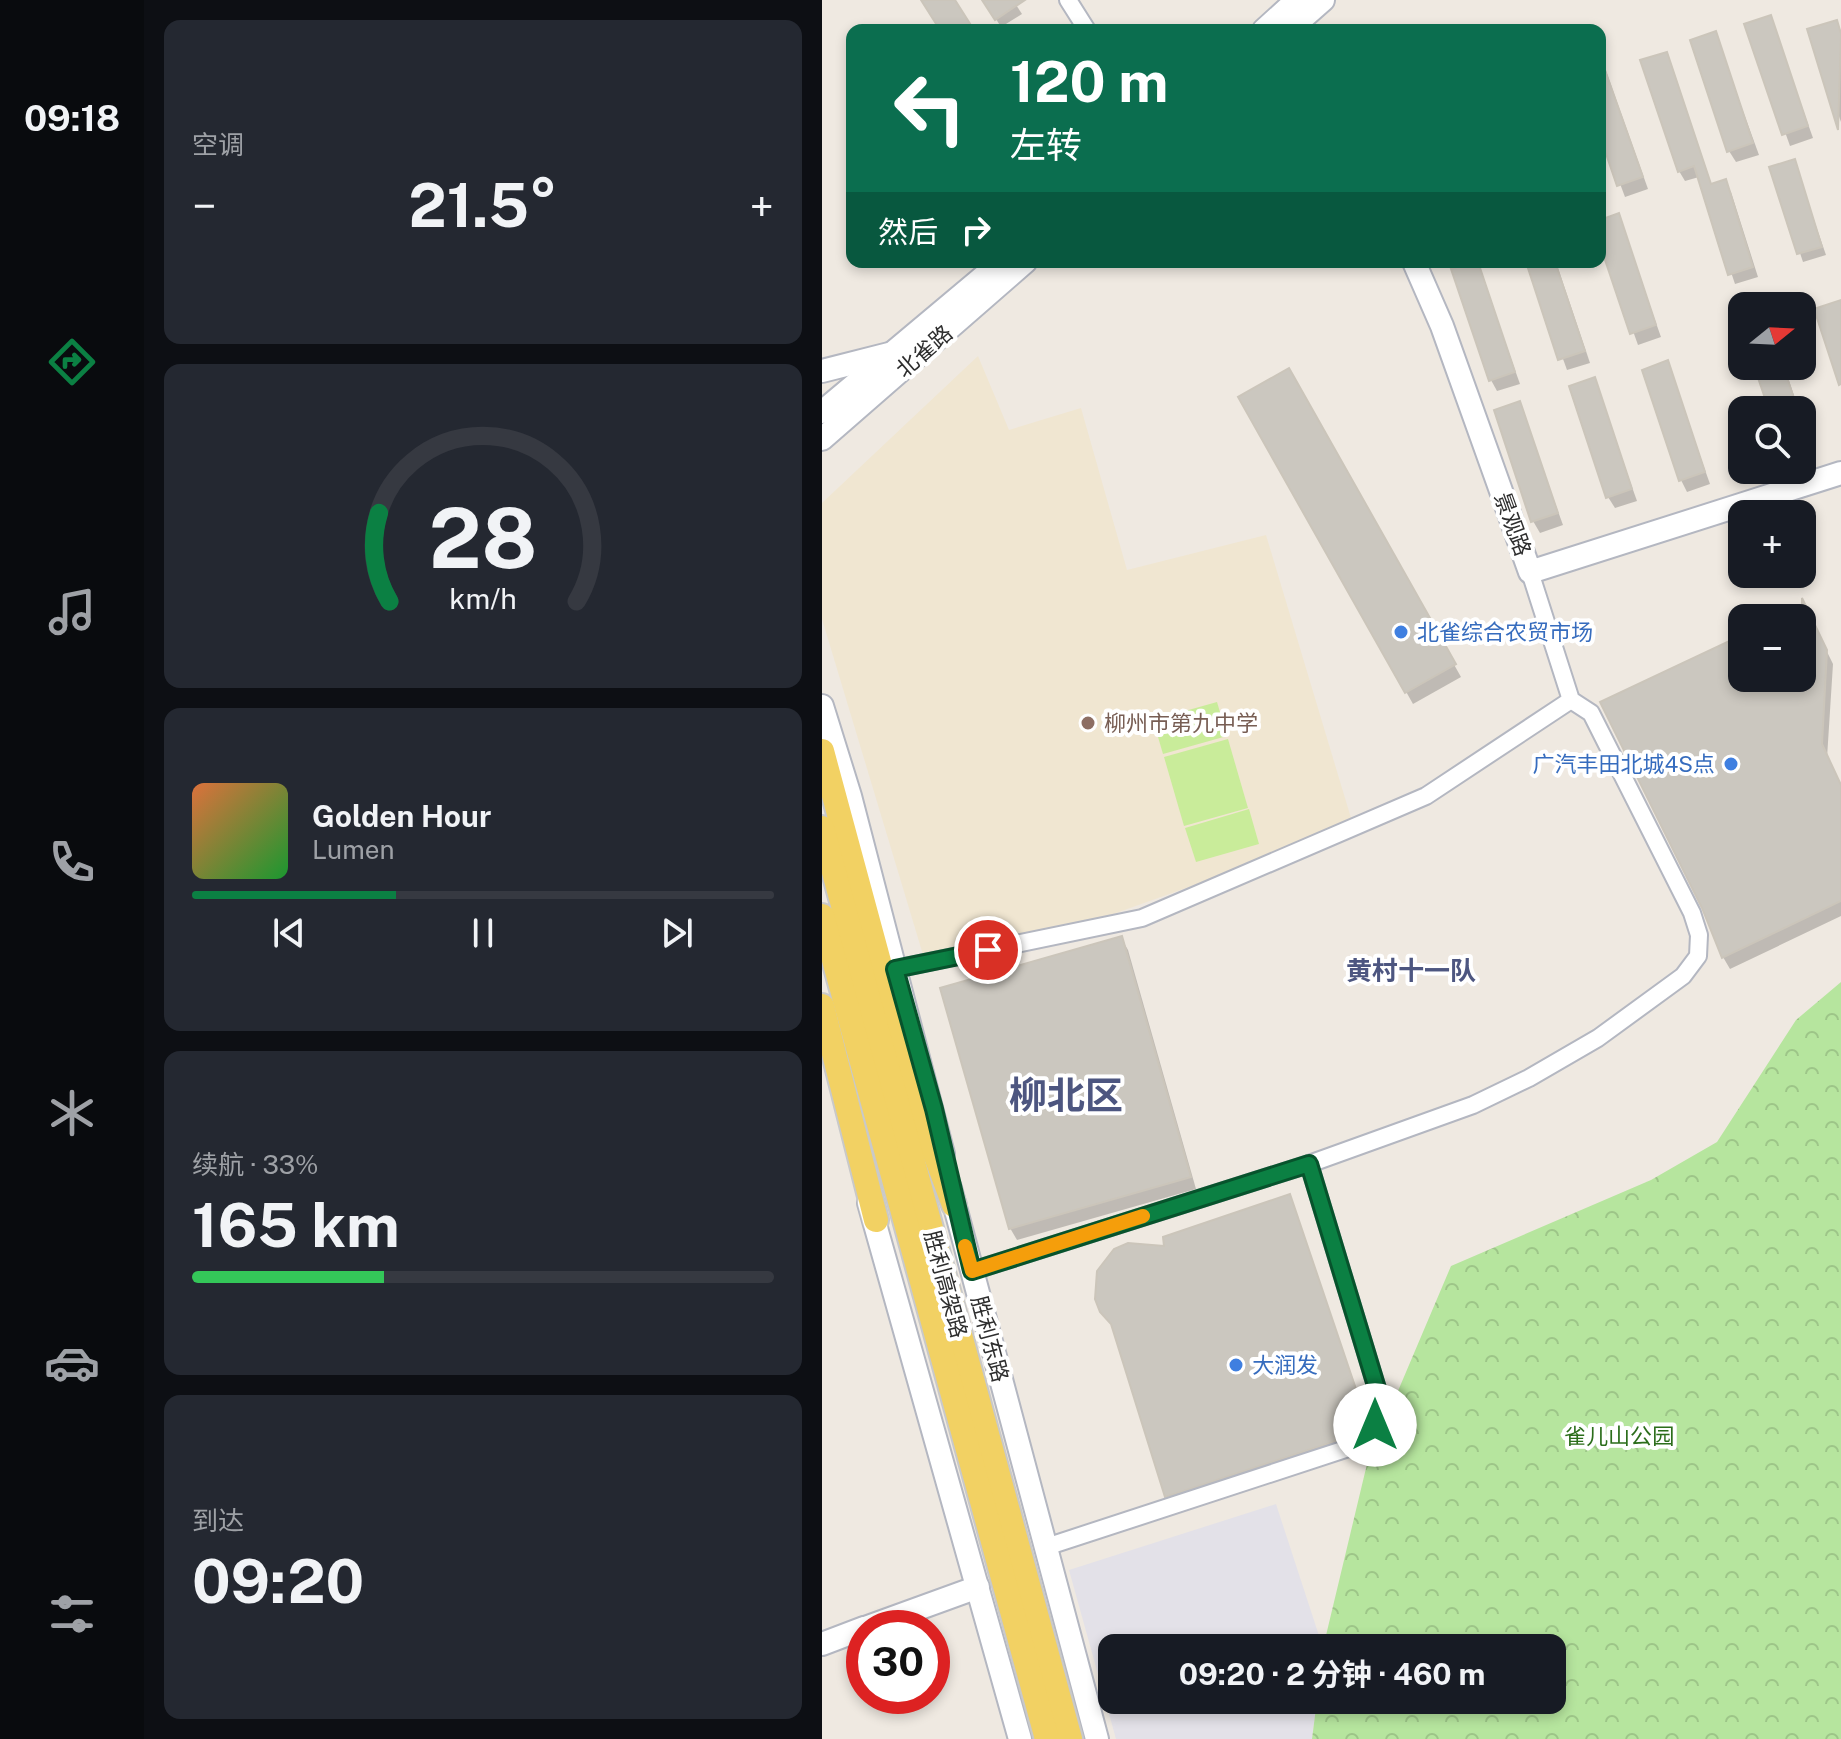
<!DOCTYPE html>
<html lang="zh">
<meta charset="utf-8">
<style>
:root{--surface:#171b24;--page:#242831;--text:#f1f3f6;--muted:#9ea1a6;--line:#363941;--accent:#0b8043}
body{margin:0;font-family:"Public Sans","Noto Sans SC",sans-serif;background:var(--page);color:var(--text);height:100vh;display:flex;flex-direction:column;font-size:30px;white-space:nowrap}
*{box-sizing:border-box;margin:0}
p{font-size:26px;color:var(--muted)}
.icon{flex:none;width:44px;height:44px;fill:none;stroke:currentColor;stroke-width:2;stroke-linecap:round;stroke-linejoin:round}
.map{position:relative;flex:1;overflow:hidden}
.drawer{display:flex;flex-direction:column;gap:20px;padding:20px;background:#0d0f14;width:678px}
.drawer>*{flex:none}
.hud{position:absolute;left:24px;top:24px;width:760px;height:244px;border-radius:16px;box-shadow:0 4px 12px #0003;background:#0b6e4f;color:#fff;overflow:hidden}
.needle{width:52px;rotate:72deg}
.buttons{position:absolute;left:906px;top:292px;display:grid;gap:16px}
.buttons a{display:grid;place-items:center;width:88px;height:88px;border-radius:16px;background:var(--surface);box-shadow:0 4px 12px #0003;font-size:40px}
.speed{position:absolute;left:24px;top:1610px;display:flex;gap:16px;font-size:40px;font-weight:700;text-align:center}
.speed>*{display:grid;place-content:center;width:104px;height:104px;border-radius:50%;background:var(--surface);box-shadow:0 4px 12px #0003;line-height:1}
.speed .limit{border:12px solid #d22;background:#fff;color:#111}
.pin{position:absolute;display:grid;place-items:center;width:68px;height:68px;color:#fff;margin:-34px;border:4px solid #fff;border-radius:50%;box-shadow:0 2px 8px #0007}
.me{position:absolute;width:88px;margin:-44px;rotate:0deg;stroke-linejoin:round;filter:drop-shadow(0 0 6px #0008)}
.turn{display:flex;align-items:center;gap:28px;height:168px;padding:0 32px;font-size:36px}
.turn .icon{width:104px;height:104px;stroke-width:2.5}
.turn b{display:block;font-size:56px;line-height:68px}
.then{display:flex;align-items:center;height:76px;padding:0 32px;background:#0003;gap:16px;font-size:30px}
.big{font-size:60px;font-weight:700;line-height:1.1}
.drawer .card{flex:1;display:flex;flex-direction:column;justify-content:center;gap:12px;min-width:0;padding:0 28px;border-radius:16px;background:var(--page)}
.drawer .dial{align-items:center;gap:0}
.dial svg{height:208px;overflow:visible;fill:none;stroke:var(--line);stroke-width:7;stroke-linecap:round;text-anchor:middle}
.dial text{fill:var(--text);stroke:none}
.song{display:flex;align-items:center;gap:24px}
.cover{width:96px;height:96px;border-radius:12px;background:linear-gradient(135deg,hsl(20 70% 55%),hsl(130 70% 35%))}
.played{height:8px;border-radius:4px;background:linear-gradient(90deg,var(--accent) 35%,var(--line) 35%)}
.keys{display:flex;justify-content:space-around;direction:ltr}
.heat{display:flex;justify-content:space-between;align-items:center;font-size:44px;direction:ltr}
.charge{height:12px;border-radius:6px;background:linear-gradient(90deg,#34c759 33%,var(--line) 0)}
.trip{position:absolute;left:276px;top:1634px;width:468px;height:80px;border-radius:16px;background:var(--surface);box-shadow:0 4px 12px #0003;font-weight:700;line-height:80px;text-align:center}
main{display:flex;flex:1;min-height:0}
.tabs{display:flex;flex-direction:column;width:144px;justify-content:space-around;align-items:center;background:#090b0e;color:var(--muted)}
.tabs .icon{width:56px;height:56px}
.tabs .selected{color:var(--accent)}
.tabs b{font-size:36px;color:var(--text)}
.map>svg:first-child{display:block}
.industrial{fill:#e3e1e8}
.education{fill:#f0e6d1}
.park{fill:url(#park-crowns)}
.pitch{fill:#c9ec9a}
.shadow{fill:#0003}
.building{fill:#cbc7bf;stroke:#cbc5ba;stroke-width:2}
.lines{fill:none;stroke-linecap:round;stroke-linejoin:round}
.street-casing{stroke:#b4b7c1;stroke-width:20}
.secondary-casing{stroke:#b4b7c1;stroke-width:26}
.primary-casing{stroke:#c9c9c9;stroke-width:28}
.street{stroke:#fff;stroke-width:16}
.secondary{stroke:#fff;stroke-width:22}
.primary{stroke:#f2d163;stroke-width:24}
.route-casing{stroke:#07532c;stroke-width:20}
.route{stroke:#0b8043;stroke-width:14}
.slow{stroke:#f59e0b;stroke-width:14}
.shop-dot{fill:#3f7fe0;stroke:#fff;stroke-width:3}
.education-dot{fill:#8d6e63;stroke:#fff;stroke-width:3}
.labels{text-anchor:middle;dominant-baseline:central;stroke-width:8;stroke-linejoin:round;paint-order:stroke}
.street-label{font-size:22px;fill:#2e2e2e;stroke:#fff}
.shop-label{font-size:22px;fill:#366cbe;stroke:#fff;text-anchor:start}
.education-label{font-size:22px;fill:#785e54;stroke:#fff;text-anchor:start}
.park-label{font-size:22px;fill:#2c6e1b;stroke:#fff}
.quarter-label{font-size:26px;font-weight:bold;fill:#4d5680;stroke:#fff}
.town-label{font-size:38px;font-weight:bold;fill:#4d5680;stroke:#fff}
</style>
<main>
<nav class="tabs">
<b>09:18</b>
<svg class="icon selected" aria-label="directions" viewBox="0 0 24 24"><path d="M12 3l9 9-9 9-9-9zM9 14v-3h6M13 9l2 2-2 2"/></svg>
<svg class="icon" aria-label="music" viewBox="0 0 24 24"><path d="M9 18V5l10-2v13"/><circle cx="6" cy="18" r="3"/><circle cx="16" cy="16" r="3"/></svg>
<svg class="icon" aria-label="phone" viewBox="0 0 24 24"><path d="M5 4h4l2 5-3 2q2 4 5 5l2-3 5 2v4C11 20 4 13 5 4z"/></svg>
<svg class="icon" aria-label="climate" viewBox="0 0 24 24"><path d="M12 3v18M4 7l16 10M4 17L20 7"/></svg>
<svg class="icon" aria-label="car" viewBox="0 0 24 24"><path d="M5 17H2v-5l4-1 3-4h7l3 4 3 1v5h-3M9 17h6M6 11h13"/><circle cx="7" cy="17" r="2"/><circle cx="17" cy="17" r="2"/></svg>
<svg class="icon" aria-label="filters" viewBox="0 0 24 24"><path d="M4 7h16M4 17h16"/><circle cx="9" cy="7" r="2"/><circle cx="15" cy="17" r="2"/></svg>
</nav>
<section class="drawer">
<div class="card"><p>空调</p>
<div class="heat"><a>−</a><b class="big">21.5°</b><a>+</a></div>
</div>
<div class="card dial"><svg viewBox="0 0 100 80">
<path d="M14 69A42 42 0 1 1 86 69"/>
<path d="M14 69A42 42 0 0 1 10 35" stroke="#0b8043"/>
<text x="50" y="56" font-size="32" font-weight="700">28</text>
<text x="50" y="72" font-size="11">km/h</text>
</svg></div>
<div class="card">
<div class="song"><i class="cover"></i><div><b>Golden Hour</b><p>Lumen</p></div></div>
<div class="played"></div>
<div class="keys"><svg class="icon" aria-label="previous" viewBox="0 0 24 24"><path d="M18 5L8 12l10 7zM5 5v14"/></svg><svg class="icon" aria-label="pause" viewBox="0 0 24 24"><path d="M8 5v14M16 5v14"/></svg><svg class="icon" aria-label="next" viewBox="0 0 24 24"><path d="M6 5l10 7-10 7zM19 5v14"/></svg></div>
</div>
<div class="card"><p>续航 · 33%</p><b class="big">165 km</b><div class="charge"></div></div>
<div class="card"><p>到达</p><b class="big">09:20</b></div>
</section>
<div class="map">
<svg width="1019" height="1739" viewBox="0 0 1019 1739">
<defs>
<pattern id="park-crowns" width="20" height="18" patternUnits="userSpaceOnUse" patternTransform="scale(2)"><rect width="20" height="18" fill="#b6e59e"/><path d="M2 6a3 3 0 1 1 6 0M12 15a3 3 0 1 1 6 0" fill="none" stroke="#9dc588"/></pattern>
</defs>
<rect width="100%" height="100%" fill="#efe9e1"/>
<!-- industrial -->
<polygon class="industrial" points="454,1504 501,1648 290,1648 290,1700 495,1700 490,1739 294,1739 247,1570"/>
<!-- education -->
<polygon class="education" points="156,356 187,430 259,408 305,570 444,535 532,828 241,932 102,958 0,619 0,503"/>
<!-- park -->
<polygon class="park" points="1019,982 1019,1739 490,1739 495,1700 730,1700 730,1648 501,1648 545,1464 629,1266 829,1180 895,1142 974,1020"/>
<!-- pitch -->
<g class="pitch">
<polygon points="395,702 405,736 341,754 331,720"/>
<polygon points="406,739 426,808 362,826 342,757"/>
<polygon points="427,809 437,844 374,862 363,828"/>
</g>
<!-- shadow -->
<g class="shadow">
<polygon points="162,0 191,0 200,14 179,27"/>
<polygon points="948,17 991,138 968,146 925,25"/>
<polygon points="1014,22 1019,31 1019,122 987,31"/>
<polygon points="893,34 937,155 914,162 907,151"/>
<polygon points="844,54 890,186 903,182 909,192 936,277 913,284 877,177 863,181 857,171"/>
<polygon points="783,68 826,189 803,197 778,130 778,70"/>
<polygon points="972,162 1004,255 981,262 950,169"/>
<polygon points="796,216 839,337 816,345 778,239 778,222"/>
<polygon points="706,262 734,262 768,363 745,370"/>
<polygon points="655,263 698,384 675,391 669,380"/>
<polygon points="845,363 888,484 865,492 859,480"/>
<polygon points="934,366 962,366 977,410 949,410"/>
<polygon points="467,370 639,677 591,704 418,398"/>
<polygon points="772,380 815,501 793,508 786,497"/>
<polygon points="697,404 741,525 718,533 711,521"/>
<polygon points="980,419 990,448 980,451"/>
<polygon points="983,607 1011,664 1005,758 1019,787 1019,916 908,969 901,957 920,637 920,678 980,678 980,618 960,618"/>
<polygon points="299,938 306,950 374,1189 195,1240 188,1228"/>
<polygon points="467,1197 545,1419 540,1421 546,1438 351,1507 294,1331 279,1311 345,1249"/>
</g>
<!-- building -->
<g class="building">
<polygon points="99,0 133,0 152,30 118,30"/>
<polygon points="160,0 203,0 173,20"/>
<polygon points="949,15 986,126 960,135 922,24"/>
<polygon points="1015,20 1019,34 1016,130 985,29"/>
<polygon points="894,31 931,143 905,152 868,40"/>
<polygon points="845,52 889,184 904,179 931,267 906,275 872,166 856,172 818,60"/>
<polygon points="778,56 821,177 795,186 778,136"/>
<polygon points="973,159 1000,247 975,254 947,167"/>
<polygon points="797,213 834,325 808,334 778,245 778,220"/>
<polygon points="650,262 656,262 693,372 667,381 629,269"/>
<polygon points="704,262 733,262 763,351 736,360"/>
<polygon points="1019,300 1019,384 1017,385 992,309"/>
<polygon points="846,360 883,472 857,481 820,370"/>
<polygon points="932,366 961,366 976,410 947,410"/>
<polygon points="467,368 634,664 583,693 416,397"/>
<polygon points="773,377 810,489 784,498 747,386"/>
<polygon points="698,401 736,513 709,522 672,410"/>
<polygon points="980,598 1005,650 1000,744 1019,785 1019,901 900,958 880,908 778,702 920,635 920,678 980,678"/>
<polygon points="300,936 369,1177 187,1229 118,988"/>
<polygon points="468,1194 540,1407 535,1409 540,1425 535,1434 343,1497 289,1324 278,1312 273,1299 275,1271 292,1249 306,1243 342,1246 341,1237"/>
</g>
<g class="lines">
<!-- street casing -->
<g class="street-casing">
<g id="street">
<polyline points="246,0 265,30"/>
<polyline points="73,969 320,918 604,796 749,700"/>
<polyline points="150,1271 487,1164 651,1105 707,1078 776,1038 861,976 876,956 877,935 870,913 769,713 749,700 708,572"/>
<polyline points="224,1547 542,1443 553,1425 556,1392 487,1164"/>
</g>
</g>
<!-- secondary casing -->
<g class="secondary-casing">
<g id="secondary">
<polyline points="442,30 475,0"/>
<polyline points="467,30 501,0"/>
<polyline points="592,262 620,326 708,572 1019,473"/>
<polyline points="0,371 67,354"/>
<polyline points="0,412 179,262"/>
<polyline points="0,439 203,262"/>
<polyline points="0,706 28,796 121,1154"/>
<polyline points="128,1188 275,1739"/>
<polyline points="47,1203 198,1739"/>
<polyline points="43,1628 156,1587"/>
<polyline points="0,1644 42,1628"/>
</g>
</g>
<!-- primary casing -->
<g class="primary-casing">
<g id="primary">
<polyline points="0,751 98,1113 132,1205"/>
<polyline points="0,828 248,1739"/>
<polyline points="0,916 225,1739"/>
<polyline points="0,1006 54,1220"/>
</g>
</g>
<!-- street -->
<use href="#street" class="street"/>
<!-- secondary -->
<use href="#secondary" class="secondary"/>
<!-- primary -->
<use href="#primary" class="primary"/>
</g>
<g class="lines">
<!-- route casing -->
<g class="route-casing">
<polyline id="route" points="166,950 73,969 112,1109 150,1271 487,1164 556,1392 553,1425"/>
</g>
<!-- route -->
<use href="#route" class="route"/>
<!-- slow -->
<polyline class="slow" points="143,1246 150,1271 321,1216"/>
</g>
<!-- markers -->
<g class="shop-dot">
<circle cx="579" cy="632" r="8"/>
<circle cx="909" cy="764" r="8"/>
<circle cx="414" cy="1365" r="8"/>
</g>
<circle class="education-dot" cx="266" cy="723" r="8"/>
<g class="labels">
<!-- street labels -->
<g class="street-label">
<text transform="translate(102 351) rotate(-41)">北雀路</text>
<text transform="translate(691 524) rotate(70)">景观路</text>
<text transform="translate(124 1284) rotate(75)">胜利高架路</text>
<text transform="translate(168 1339) rotate(75)">胜利东路</text>
</g>
<!-- shop labels -->
<g class="shop-label">
<text x="595" y="632">北雀综合农贸市场</text>
<text x="893" y="764" text-anchor="end">广汽丰田北城4S点</text>
<text x="430" y="1365">大润发</text>
</g>
<!-- education labels -->
<g class="education-label">
<text x="282" y="723">柳州市第九中学</text>
</g>
<!-- park labels -->
<g class="park-label">
<text x="797" y="1436">雀儿山公园</text>
</g>
<!-- quarter labels -->
<g class="quarter-label">
<text x="589" y="970">黄村十一队</text>
</g>
<!-- town labels -->
<g class="town-label">
<text x="244" y="1095">柳北区</text>
</g>
</g>
</svg>
<div class="buttons">
<a><svg class="needle" viewBox="-14 -14 28 28"><path d="M0-13l5 13h-10z" fill="#e53935"/><path d="M0 13l5-13h-10z" fill="#9ea1a6"/></svg></a>
<a><svg class="icon" aria-label="search" viewBox="0 0 24 24"><circle cx="10" cy="10" r="6"/><path d="M15 15l6 6"/></svg></a>
<a>+</a>
<a>−</a>
</div>
<div class="speed"><div class="limit">30</div></div>
<div class="pin" style="left:166px;top:950px;background:#d93025"><svg class="icon" aria-label="arrive" viewBox="0 0 24 24"><path d="M6 21V4h12l-3 4 3 4H6"/></svg></div>
<svg class="me" style="left:553px;top:1425px" viewBox="-20 -20 40 40"><circle r="19" fill="#fff"/><path d="M0-13L10 11 0 6-10 11z" fill="#0b8043"/></svg>
<div class="trip">09:20 · 2 分钟 · 460 m</div>
<div class="hud">
<div class="turn"><svg class="icon" aria-label="left" viewBox="0 0 24 24"><path d="M17 20v-9H6M10 6l-5 5 5 5"/></svg><div><b>120 m</b>左转</div></div>
<div class="then">然后<svg class="icon" aria-label="right" viewBox="0 0 24 24"><path d="M7 20v-9h11M14 6l5 5-5 5"/></svg></div>
</div>
</div>
</main>
